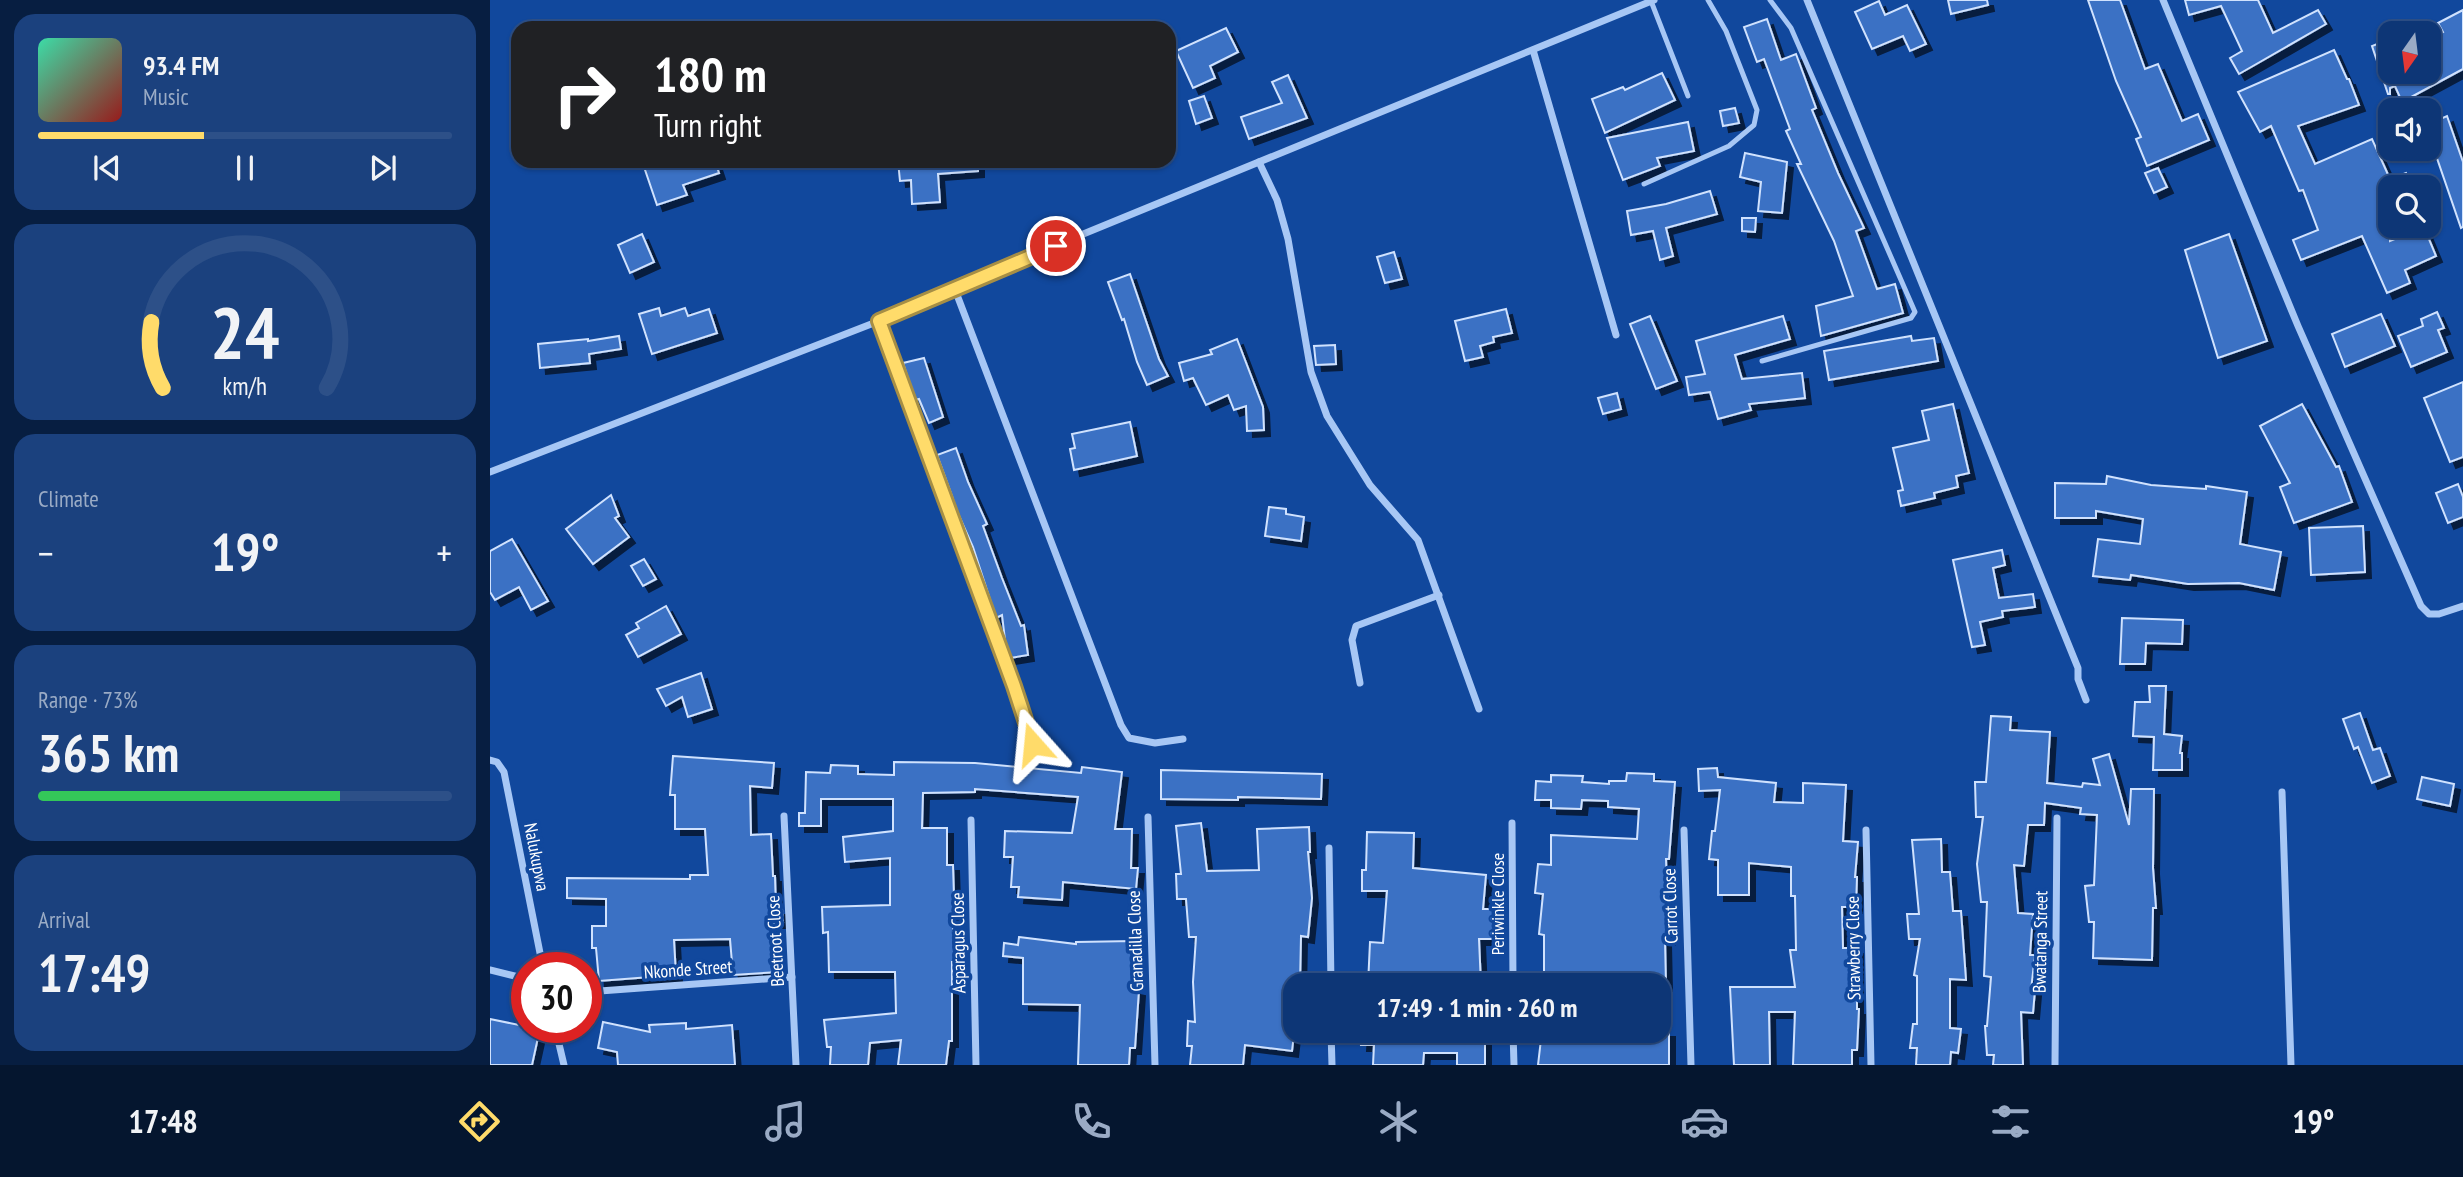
<!DOCTYPE html>
<meta charset="utf-8">
<style>
:root{--surface:#0d3676;--page:#1b417e;--text:#f1f3f6;--muted:#9aabc5;--line:#2d5088;--accent:#ffdb6a}
body{margin:0;font-family:"PT Sans Narrow",sans-serif;background:var(--page);color:var(--text);height:100vh;display:flex;flex-direction:column;font-size:26px;white-space:nowrap}
*{box-sizing:border-box;margin:0}
p{font-size:23px;color:var(--muted)}
.icon{flex:none;width:38px;height:38px;fill:none;stroke:currentColor;stroke-width:2;stroke-linecap:round;stroke-linejoin:round}
.map{position:relative;flex:1;overflow:hidden}
.sheet{display:flex;flex-direction:column;gap:14px;padding:14px;background:#071e41;width:490px}
.sheet>*{flex:none}
.top-card{position:absolute;left:21px;top:21px;width:665px;height:147px;border-radius:21px;box-shadow:0 2px 5px #0004,0 0 0 2px var(--line);background:#202124;color:#fff;overflow:hidden}
.needle{width:46px;rotate:194deg}
.buttons{position:absolute;left:1888px;top:21px;display:grid;gap:14px}
.buttons a{display:grid;place-items:center;width:63px;height:63px;border-radius:14px;background:var(--surface);box-shadow:0 2px 5px #0004,0 0 0 2px var(--line);font-size:35px}
.speed{position:absolute;left:21px;top:952px;display:flex;gap:14px;font-size:35px;font-weight:700;text-align:center}
.speed>*{display:grid;place-content:center;width:91px;height:91px;border-radius:50%;background:var(--surface);box-shadow:0 2px 5px #0004,0 0 0 2px var(--line);line-height:1}
.speed .limit{border:10px solid #d22;background:#fff;color:#111}
.pin{position:absolute;display:grid;place-items:center;width:60px;height:60px;color:#fff;margin:-30px;border:4px solid #fff;border-radius:50%;box-shadow:0 2px 7px #0007}
.me{position:absolute;width:77px;margin:-38px;rotate:342deg;stroke-linejoin:round;filter:drop-shadow(0 0 5px #0008)}
.turn{display:flex;align-items:center;gap:24px;height:147px;padding:0 28px;font-size:32px}
.turn .icon{width:91px;height:91px;stroke-width:2.5}
.turn b{display:block;font-size:49px;line-height:60px}
.big{font-size:52px;font-weight:600;line-height:1.1}
.sheet .card{flex:1;display:flex;flex-direction:column;justify-content:center;gap:10px;min-width:0;padding:0 24px;border-radius:21px;background:var(--page)}
.sheet .dial{align-items:center;gap:0}
.dial svg{height:182px;overflow:visible;fill:none;stroke:var(--line);stroke-width:7;stroke-linecap:round;text-anchor:middle}
.dial text{fill:var(--text);stroke:none}
.song{display:flex;align-items:center;gap:21px}
.cover{width:84px;height:84px;border-radius:10px;background:linear-gradient(135deg,hsl(160 70% 55%),hsl(0 70% 35%))}
.played{height:7px;border-radius:4px;background:linear-gradient(90deg,var(--accent) 40%,var(--line) 40%)}
.keys{display:flex;justify-content:space-around;direction:ltr}
.heat{display:flex;justify-content:space-between;align-items:center;font-size:38px;direction:ltr}
.charge{height:10px;border-radius:5px;background:linear-gradient(90deg,#34c759 73%,var(--line) 0)}
.trip{position:absolute;left:793px;top:973px;width:388px;height:70px;border-radius:21px;background:var(--surface);box-shadow:0 2px 5px #0004,0 0 0 2px var(--line);font-weight:600;line-height:70px;text-align:center}
.tab-bar{display:flex;height:112px;justify-content:space-around;align-items:center;background:#05162f;color:var(--muted)}
.tab-bar .icon{width:49px;height:49px}
.tab-bar .current{color:var(--accent)}
.tab-bar b{font-size:32px;color:var(--text)}
main{display:flex;flex:1;min-height:0}
.map>svg:first-child{display:block}
.building{fill:#3a71c4;stroke:#d0e2fe;stroke-width:2;filter:url(#shadow)}
.lines{fill:none;stroke-linecap:round;stroke-linejoin:round}
.lane{stroke:#a7c7f5;stroke-width:5}
.street{stroke:#a7c7f5;stroke-width:7}
.route-casing{stroke:#a68e45;stroke-width:18}
.route{stroke:#ffdb6a;stroke-width:12}
.labels{text-anchor:middle;dominant-baseline:central;stroke-width:7;stroke-linejoin:round;paint-order:stroke}
.street-label{font-size:18px;fill:#fff;stroke:#11489d}
</style>
<main>
<section class="sheet">
<div class="card">
<div class="song"><i class="cover"></i><div><b>93.4 FM</b><p>Music</p></div></div>
<div class="played"></div>
<div class="keys"><svg class="icon" aria-label="previous" viewBox="0 0 24 24"><path d="M18 5L8 12l10 7zM5 5v14"/></svg><svg class="icon" aria-label="pause" viewBox="0 0 24 24"><path d="M8 5v14M16 5v14"/></svg><svg class="icon" aria-label="next" viewBox="0 0 24 24"><path d="M6 5l10 7-10 7zM19 5v14"/></svg></div>
</div>
<div class="card dial"><svg viewBox="0 0 100 80">
<path d="M14 69A42 42 0 1 1 86 69"/>
<path d="M14 69A42 42 0 0 1 9 40" stroke="#ffdb6a"/>
<text x="50" y="56" font-size="32" font-weight="700">24</text>
<text x="50" y="72" font-size="11">km/h</text>
</svg></div>
<div class="card"><p>Climate</p>
<div class="heat"><a>−</a><b class="big">19°</b><a>+</a></div>
</div>
<div class="card"><p>Range · 73%</p><b class="big">365 km</b><div class="charge"></div></div>
<div class="card"><p>Arrival</p><b class="big">17:49</b></div>
</section>
<div class="map">
<svg width="1973" height="1065" viewBox="0 0 1973 1065">
<defs>
<filter id="shadow"><feDropShadow dx="6" dy="6" stdDeviation="0" flood-color="#0009"/></filter>
</defs>
<rect width="100%" height="100%" fill="#11489d"/>
<!-- building -->
<g class="building">
<polygon points="1458,0 1497,0 1498,5 1461,14"/>
<polygon points="1598,0 1630,0 1655,69 1668,64 1692,121 1708,114 1719,140 1657,166 1646,139 1651,137 1626,81"/>
<polygon points="1695,0 1768,0 1783,33 1828,10 1836,24 1749,74 1740,58 1752,51 1731,6 1699,15"/>
<polygon points="1389,1 1395,15 1417,5 1436,44 1420,51 1413,36 1382,49 1365,12"/>
<polygon points="1973,10 1973,69 1912,102 1905,86 1900,88 1900,94 1898,94 1882,46 1900,39 1900,72 1939,72 1939,39 1953,32 1948,23"/>
<polygon points="1277,19 1291,60 1306,54 1326,108 1322,110 1348,173 1374,228 1366,231 1387,289 1405,284 1413,313 1331,336 1326,306 1363,296 1344,241 1307,164 1311,164 1296,131 1300,129 1274,59 1267,62 1254,27"/>
<polygon points="736,28 748,52 720,66 725,78 703,88 686,51"/>
<polygon points="1844,50 1857,79 1859,79 1869,105 1808,126 1825,164 1882,139 1900,179 1916,173 1922,187 1900,187 1900,241 1934,227 1946,256 1915,270 1920,283 1897,293 1872,236 1811,260 1803,240 1828,230 1813,190 1809,191 1781,126 1770,132 1748,92"/>
<polygon points="1172,73 1185,100 1115,133 1102,99 1133,87 1135,90"/>
<polygon points="798,75 817,118 759,139 751,117 792,103 782,82"/>
<polygon points="714,96 722,118 706,124 699,101"/>
<polygon points="1245,108 1249,123 1233,126 1230,111"/>
<polygon points="1957,116 1973,162 1973,227 1971,228 1939,135 1939,124"/>
<polygon points="1198,122 1204,151 1167,158 1170,166 1133,180 1117,138"/>
<polygon points="1255,153 1297,162 1292,213 1268,211 1271,182 1250,177"/>
<polygon points="152,161 225,161 229,173 193,185 197,195 167,205"/>
<polygon points="408,161 488,161 488,171 448,174 450,202 422,204 421,180 410,181"/>
<polygon points="1668,168 1677,187 1664,193 1655,173"/>
<polygon points="1220,191 1227,214 1176,228 1183,256 1170,260 1163,231 1141,235 1137,211 1176,204"/>
<polygon points="1252,218 1266,218 1265,232 1252,231"/>
<polygon points="152,234 164,262 140,273 128,245"/>
<polygon points="1739,234 1777,341 1728,358 1695,250"/>
<polygon points="904,252 912,279 895,283 887,257"/>
<polygon points="640,274 669,359 678,376 657,385 647,362 634,319 632,320 618,282"/>
<polygon points="169,308 171,316 195,308 198,316 219,309 227,333 162,354 149,314"/>
<polygon points="1016,309 1022,333 1003,337 1004,342 990,346 993,357 975,361 965,321"/>
<polygon points="1947,312 1954,328 1948,330 1957,352 1921,367 1908,336 1933,326 1931,319"/>
<polygon points="1891,314 1905,346 1855,367 1842,334"/>
<polygon points="1160,316 1187,381 1166,389 1140,324"/>
<polygon points="1293,316 1300,339 1245,355 1252,379 1312,373 1315,398 1259,404 1261,410 1228,419 1220,392 1199,395 1196,377 1215,374 1206,341"/>
<polygon points="129,336 131,349 99,354 100,363 50,368 48,344 98,339 98,341"/>
<polygon points="1421,336 1422,341 1444,338 1448,361 1339,380 1334,351"/>
<polygon points="747,339 773,407 774,430 757,431 756,406 744,410 738,395 716,405 703,378 694,381 689,363 722,354 720,350"/>
<polygon points="845,345 846,364 826,365 824,346"/>
<polygon points="434,358 453,417 439,423 429,399 425,400 413,363"/>
<polygon points="1973,382 1973,457 1960,462 1934,398"/>
<polygon points="1127,393 1131,409 1113,414 1108,398"/>
<polygon points="1463,404 1479,473 1466,476 1468,487 1444,493 1445,498 1411,506 1408,491 1413,490 1403,448 1439,440 1432,411"/>
<polygon points="1812,404 1846,467 1849,466 1862,502 1804,523 1790,487 1800,483 1770,426"/>
<polygon points="640,422 647,456 584,470 580,449 585,448 582,434"/>
<polygon points="466,448 478,482 497,524 493,526 512,578 531,626 534,625 538,655 520,658 516,648 512,615 506,618 483,547 462,500 463,499 447,455"/>
<polygon points="1617,476 1661,485 1716,489 1716,486 1757,492 1750,544 1791,552 1784,590 1749,583 1698,584 1641,575 1640,580 1603,576 1608,539 1650,544 1653,519 1606,511 1606,518 1565,518 1565,483 1616,484"/>
<polygon points="1968,484 1973,497 1973,517 1958,523 1946,493"/>
<polygon points="121,495 129,516 125,518 139,537 103,564 76,529"/>
<polygon points="779,507 796,509 796,514 814,517 811,541 775,536"/>
<polygon points="1873,526 1875,572 1821,575 1819,528"/>
<polygon points="22,539 58,601 41,610 29,587 5,600 0,592 0,551"/>
<polygon points="1512,550 1515,565 1503,568 1509,598 1543,594 1545,607 1512,611 1513,617 1490,622 1495,645 1482,647 1463,560"/>
<polygon points="154,559 166,579 153,586 141,566"/>
<polygon points="176,606 191,634 148,657 136,635 149,628 146,623"/>
<polygon points="1632,618 1693,620 1692,644 1656,643 1655,664 1630,664"/>
<polygon points="211,673 222,709 198,717 192,697 176,706 167,689"/>
<polygon points="1659,686 1676,686 1674,734 1692,736 1690,753 1692,753 1692,770 1663,770 1664,737 1643,736 1645,702 1660,702"/>
<polygon points="1870,713 1883,750 1890,748 1900,776 1882,783 1868,747 1864,749 1853,719"/>
<polygon points="1501,716 1521,717 1520,730 1560,732 1557,783 1592,787 1593,783 1610,785 1603,759 1619,754 1639,825 1641,789 1664,789 1663,868 1666,908 1663,908 1662,960 1603,958 1604,922 1599,922 1595,886 1604,885 1607,815 1590,814 1591,808 1555,803 1554,825 1538,825 1534,866 1524,865 1528,913 1543,914 1540,955 1545,955 1541,990 1545,990 1543,1013 1531,1012 1533,1065 1503,1065 1504,1055 1497,1055 1495,1026 1497,1026 1501,977 1494,976 1497,902 1491,902 1487,864 1493,817 1486,817 1485,782 1496,782"/>
<polygon points="183,756 284,763 282,788 260,786 261,835 281,834 283,876 285,876 286,909 292,909 293,922 284,922 288,972 243,975 240,939 184,940 186,975 109,981 106,948 102,948 102,926 116,926 116,899 77,898 77,878 200,879 200,875 218,875 215,829 185,829 185,795 180,795"/>
<polygon points="404,762 485,763 591,773 592,767 632,772 625,829 642,829 641,868 648,868 646,889 573,882 572,900 528,897 529,887 521,887 523,857 514,857 515,831 582,833 588,797 485,789 485,792 433,793 432,828 457,828 457,865 463,865 465,928 463,928 467,962 462,962 462,1041 459,1041 456,1065 408,1065 411,1040 380,1043 378,1065 340,1065 341,1047 337,1047 334,1020 406,1013 405,972 339,972 338,932 333,933 332,907 400,905 400,858 355,862 353,837 403,831 403,799 331,799 331,826 309,826 309,813 315,813 316,772 340,773 341,765 368,766 368,774 404,775"/>
<polygon points="1227,768 1228,777 1286,783 1284,802 1313,803 1313,783 1356,785 1353,841 1368,842 1365,877 1367,877 1366,907 1352,907 1353,948 1367,948 1367,1009 1369,1009 1367,1050 1362,1050 1362,1065 1303,1065 1305,1012 1279,1012 1280,1065 1244,1065 1240,987 1305,987 1300,950 1306,950 1305,896 1301,896 1301,867 1259,863 1259,895 1228,895 1228,860 1219,859 1222,831 1225,831 1230,790 1209,791 1208,769"/>
<polygon points="671,770 832,774 831,799 748,797 748,800 671,799"/>
<polygon points="1137,773 1164,774 1164,781 1185,782 1179,859 1176,859 1179,939 1175,939 1176,985 1054,985 1054,935 1049,934 1053,894 1045,893 1048,864 1061,865 1061,835 1147,839 1149,809 1118,807 1118,801 1092,800 1091,809 1061,808 1061,800 1045,800 1046,781 1061,782 1061,775 1093,776 1092,782 1119,784 1119,781 1136,781"/>
<polygon points="1932,777 1964,784 1960,806 1927,799"/>
<polygon points="711,823 717,871 769,870 767,829 819,827 820,852 818,852 822,898 818,937 811,936 810,985 805,985 805,1026 802,1051 755,1045 753,1065 700,1065 702,1046 697,1046 698,1021 705,1022 703,982 706,937 699,937 696,899 687,899 686,874 691,874 686,826"/>
<polygon points="877,832 924,833 923,868 996,875 993,909 1004,909 1003,939 989,939 991,985 878,985 880,942 893,943 897,891 872,891 872,870 876,870"/>
<polygon points="1451,839 1452,872 1460,872 1463,911 1471,911 1476,980 1460,979 1460,1028 1471,1029 1468,1053 1461,1052 1460,1065 1426,1065 1427,1048 1420,1048 1423,1024 1427,1024 1427,976 1424,975 1430,939 1419,939 1417,914 1429,914 1422,840"/>
<polygon points="529,937 586,944 586,942 644,941 644,989 649,990 645,1048 640,1048 639,1065 588,1065 590,1005 533,1004 533,958 513,956 514,943 528,945"/>
<polygon points="0,1019 34,1026 33,1029 49,1033 42,1065 0,1065"/>
<polygon points="113,1022 160,1032 159,1025 196,1023 196,1029 242,1025 245,1065 128,1065 127,1052 108,1048"/>
<polygon points="872,1031 995,1031 995,1065 967,1065 967,1053 934,1053 933,1065 883,1065 884,1045 871,1045"/>
<polygon points="1052,1031 1179,1031 1179,1065 1048,1065"/>
</g>
<g class="lines">
<!-- lane -->
<g class="lane">
<polyline points="1161,1 1198,96"/>
<polyline points="1154,184 1239,146 1264,125 1267,110 1236,31 1218,0"/>
<polyline points="1272,361 1421,318 1425,312 1301,28 1280,0"/>
</g>
<!-- street -->
<g class="street">
<polyline points="1317,0 1588,668 1588,679 1596,700"/>
<polyline points="1673,0 1808,326 1931,606 1939,614 1949,614 1973,606"/>
<polyline points="1043,50 1126,335"/>
<polyline points="769,162 787,200 798,239 821,372 837,416 880,485 928,540 989,709"/>
<polyline points="464,287 631,725 639,738 665,743 693,739"/>
<polyline points="389,321 524,686 543,744"/>
<polyline points="0,472 389,321 464,287 1164,0"/>
<polyline points="870,683 862,640 866,626 949,595"/>
<polyline points="0,760 7,762 14,772 53,968"/>
<polyline points="1792,792 1801,1065"/>
<polyline points="294,816 306,1065"/>
<polyline points="658,817 665,1065"/>
<polyline points="481,820 486,1065"/>
<polyline points="1022,823 1023,985"/>
<polyline points="1194,830 1201,1065"/>
<polyline points="1376,830 1381,1065"/>
<polyline points="839,848 841,985"/>
<polyline points="0,970 37,979"/>
<polyline points="96,992 302,977"/>
<polyline points="65,1027 74,1065"/>
<polyline points="841,1031 842,1065"/>
<polyline points="1023,1031 1024,1065"/>
<polyline points="1565,1065 1567,818"/>
</g>
</g>
<g class="lines">
<!-- route casing -->
<g class="route-casing">
<polyline id="route" points="543,744 524,686 389,321 566,246"/>
</g>
<!-- route -->
<use href="#route" class="route"/>
</g>
<g class="labels">
<!-- street labels -->
<g class="street-label">
<text transform="translate(47 857) rotate(79)">Nalukupwa</text>
<text transform="translate(1007 904) rotate(-90)">Periwinkle Close</text>
<text transform="translate(1180 906) rotate(-92)">Carrot Close</text>
<text transform="translate(285 941) rotate(-93)">Beetroot Close</text>
<text transform="translate(645 941) rotate(-92)">Granadilla Close</text>
<text transform="translate(1550 942) rotate(-89)">Bwatanga Street</text>
<text transform="translate(468 943) rotate(-91)">Asparagus Close</text>
<text transform="translate(1363 948) rotate(-91)">Strawberry Close</text>
<text transform="translate(198 969) rotate(-4)">Nkonde Street</text>
</g>
</g>
</svg>
<div class="buttons">
<a><svg class="needle" viewBox="-14 -14 28 28"><path d="M0-13l5 13h-10z" fill="#e53935"/><path d="M0 13l5-13h-10z" fill="#9aabc5"/></svg></a>
<a><svg class="icon" aria-label="sound" viewBox="0 0 24 24"><path d="M4 9h4l5-4v14l-5-4H4zM17 9q2 3 0 6"/></svg></a>
<a><svg class="icon" aria-label="search" viewBox="0 0 24 24"><circle cx="10" cy="10" r="6"/><path d="M15 15l6 6"/></svg></a>
</div>
<div class="speed"><div class="limit">30</div></div>
<div class="pin" style="left:566px;top:246px;background:#d93025"><svg class="icon" aria-label="arrive" viewBox="0 0 24 24"><path d="M6 21V4h12l-3 4 3 4H6"/></svg></div>
<svg class="me" style="left:543px;top:744px" viewBox="-20 -20 40 40"><path d="M0-17L14 15 0 8-14 15z" fill="#ffdb6a" stroke="#fff" stroke-width="4"/></svg>
<div class="trip">17:49 · 1 min · 260 m</div>
<div class="top-card">
<div class="turn"><svg class="icon" aria-label="right" viewBox="0 0 24 24"><path d="M7 20v-9h11M14 6l5 5-5 5"/></svg><div><b>180 m</b>Turn right</div></div>
</div>
</div>
</main>
<nav class="tab-bar">
<b>17:48</b>
<svg class="icon current" aria-label="directions" viewBox="0 0 24 24"><path d="M12 3l9 9-9 9-9-9zM9 14v-3h6M13 9l2 2-2 2"/></svg>
<svg class="icon" aria-label="music" viewBox="0 0 24 24"><path d="M9 18V5l10-2v13"/><circle cx="6" cy="18" r="3"/><circle cx="16" cy="16" r="3"/></svg>
<svg class="icon" aria-label="phone" viewBox="0 0 24 24"><path d="M5 4h4l2 5-3 2q2 4 5 5l2-3 5 2v4C11 20 4 13 5 4z"/></svg>
<svg class="icon" aria-label="climate" viewBox="0 0 24 24"><path d="M12 3v18M4 7l16 10M4 17L20 7"/></svg>
<svg class="icon" aria-label="car" viewBox="0 0 24 24"><path d="M5 17H2v-5l4-1 3-4h7l3 4 3 1v5h-3M9 17h6M6 11h13"/><circle cx="7" cy="17" r="2"/><circle cx="17" cy="17" r="2"/></svg>
<svg class="icon" aria-label="filters" viewBox="0 0 24 24"><path d="M4 7h16M4 17h16"/><circle cx="9" cy="7" r="2"/><circle cx="15" cy="17" r="2"/></svg>
<b>19°</b>
</nav>
